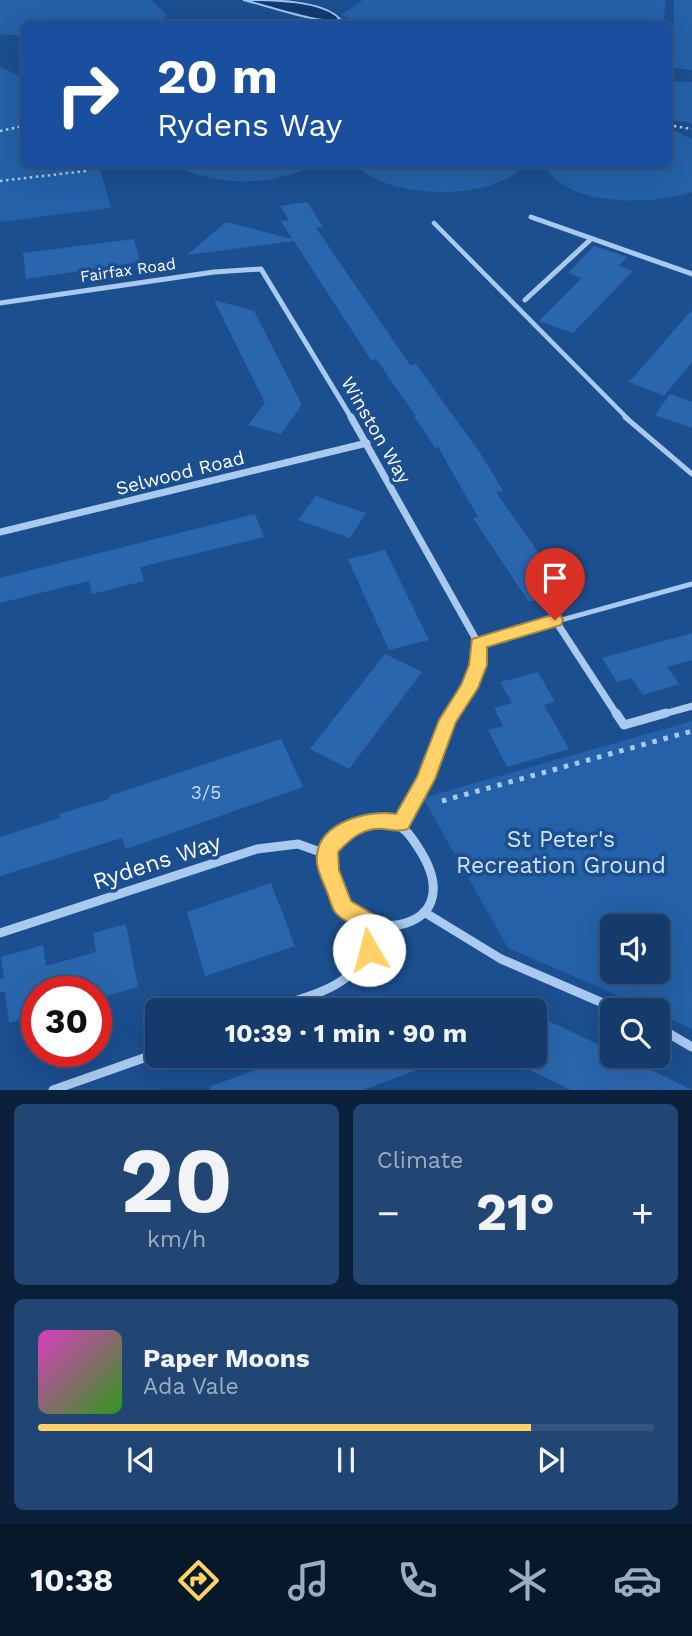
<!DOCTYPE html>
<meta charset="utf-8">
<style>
:root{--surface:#143b6b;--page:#214673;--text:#f1f3f6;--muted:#9dadc1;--line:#33557e;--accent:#ffd166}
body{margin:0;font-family:"Work Sans",sans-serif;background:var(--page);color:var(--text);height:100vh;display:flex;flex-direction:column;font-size:26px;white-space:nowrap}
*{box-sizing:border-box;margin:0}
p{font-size:23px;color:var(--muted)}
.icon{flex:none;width:38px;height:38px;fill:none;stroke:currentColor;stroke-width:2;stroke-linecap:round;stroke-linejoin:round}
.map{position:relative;height:1090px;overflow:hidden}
.side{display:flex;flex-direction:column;gap:14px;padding:14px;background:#0b203b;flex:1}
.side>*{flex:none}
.hud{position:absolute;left:21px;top:21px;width:651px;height:147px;border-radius:10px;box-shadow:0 7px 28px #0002,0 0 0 2px var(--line);background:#1a4fa0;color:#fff;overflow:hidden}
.buttons{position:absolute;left:600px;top:914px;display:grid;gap:14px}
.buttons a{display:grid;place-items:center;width:70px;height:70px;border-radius:10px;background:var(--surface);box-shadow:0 7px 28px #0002,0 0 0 2px var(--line);font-size:35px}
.speed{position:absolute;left:21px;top:976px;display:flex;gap:14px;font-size:35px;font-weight:700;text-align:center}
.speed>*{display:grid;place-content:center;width:91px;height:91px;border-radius:50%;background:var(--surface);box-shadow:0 7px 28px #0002,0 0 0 2px var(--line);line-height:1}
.speed .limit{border:10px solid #d22;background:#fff;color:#111}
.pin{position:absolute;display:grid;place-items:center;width:60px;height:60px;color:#fff;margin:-72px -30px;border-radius:50% 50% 50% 0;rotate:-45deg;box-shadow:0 0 7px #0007}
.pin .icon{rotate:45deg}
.me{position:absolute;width:77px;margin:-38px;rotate:352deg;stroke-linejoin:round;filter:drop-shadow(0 0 5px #0008)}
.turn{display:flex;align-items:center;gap:24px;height:147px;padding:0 21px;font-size:32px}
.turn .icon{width:91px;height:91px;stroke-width:2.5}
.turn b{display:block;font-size:49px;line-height:60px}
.big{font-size:52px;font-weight:700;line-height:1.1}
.side .widget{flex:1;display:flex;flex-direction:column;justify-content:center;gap:10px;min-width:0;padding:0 24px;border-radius:10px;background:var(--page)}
.side .dial{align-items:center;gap:0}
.dial b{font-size:91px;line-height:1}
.song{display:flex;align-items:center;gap:21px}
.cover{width:84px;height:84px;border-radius:10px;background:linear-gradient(135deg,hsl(310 70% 55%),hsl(110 70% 35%))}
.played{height:7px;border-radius:4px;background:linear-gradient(90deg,var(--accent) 80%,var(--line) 80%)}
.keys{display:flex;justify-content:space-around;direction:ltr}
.heat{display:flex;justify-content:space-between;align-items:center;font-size:38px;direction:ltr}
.side .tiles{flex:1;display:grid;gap:14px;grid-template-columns:1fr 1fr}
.widget:last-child{grid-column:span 2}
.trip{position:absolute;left:145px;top:998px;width:402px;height:70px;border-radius:10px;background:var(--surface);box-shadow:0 7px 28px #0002,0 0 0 2px var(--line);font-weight:700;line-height:70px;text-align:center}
.tab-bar{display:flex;height:112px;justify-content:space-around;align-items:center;background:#08182b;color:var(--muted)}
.tab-bar .icon{width:49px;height:49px}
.tab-bar .active{color:var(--accent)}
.tab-bar b{font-size:32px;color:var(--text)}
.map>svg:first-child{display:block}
.green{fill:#2461a8;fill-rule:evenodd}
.water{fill:#123a6d;stroke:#9cc4f0;stroke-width:2}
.building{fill:#2a66ad}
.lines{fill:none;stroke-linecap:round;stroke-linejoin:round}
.path-far1{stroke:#a9c9ee;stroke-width:2.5;stroke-dasharray:2.5 3.5;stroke-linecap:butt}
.path{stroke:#a9c9ee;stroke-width:5;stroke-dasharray:4.5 7;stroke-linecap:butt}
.lane-far1{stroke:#a9c9ee;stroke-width:4.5}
.lane{stroke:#a9c9ee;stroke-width:5}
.street-far2{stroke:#a9c9ee;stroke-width:5}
.street-far1{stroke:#a9c9ee;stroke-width:7}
.street{stroke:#a9c9ee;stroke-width:9}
.route{fill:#ffd166;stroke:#a68842;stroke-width:2}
.labels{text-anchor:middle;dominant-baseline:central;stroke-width:7;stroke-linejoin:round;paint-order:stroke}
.far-street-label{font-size:16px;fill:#fff;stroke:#1b4f8f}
.street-label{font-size:19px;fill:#fff;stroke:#1b4f8f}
.near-number-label{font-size:19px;fill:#cad9ea}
.near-park-label{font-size:23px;fill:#cfe3fa;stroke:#1b4f8f}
.near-street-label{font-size:23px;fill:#fff;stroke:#1b4f8f}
</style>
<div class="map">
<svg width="692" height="1090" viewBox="0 0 692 1090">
<rect width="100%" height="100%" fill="#1b4f8f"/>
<!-- green -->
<g class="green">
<polygon points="0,0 151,0 167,15 159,24 24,24 24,36 0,34"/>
<polygon points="363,0 666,0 663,24 362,24 341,15"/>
<polygon points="674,0 692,0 692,70 673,68"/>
<polygon points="0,67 24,78 24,164 99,165 111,208 0,222"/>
<polygon points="668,81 692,82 692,123 669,120"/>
<path d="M 669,128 L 692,139 L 692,192 C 652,205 567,208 544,165 L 668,164 Z"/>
<path d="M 174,165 L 312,165 C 271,188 215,186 174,165 Z"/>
<path d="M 357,165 L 525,165 C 494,201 388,201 357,165 Z"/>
<path d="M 692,721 L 692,1029 L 658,1013 L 658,1010 L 651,1010 L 508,948 L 423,798 ZM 612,926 L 658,926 L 658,971 L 612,971 Z"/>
</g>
<!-- water -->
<path class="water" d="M 243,0 C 273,0 322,0 340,19 C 322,26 264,4 243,0 Z"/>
<!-- building -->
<g class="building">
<polygon points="307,202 323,227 316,228 410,365 416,364 482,456 503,491 496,492 565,591 529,602 473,518 478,517 438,447 435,448 414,416 416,416 376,359 371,360 294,241 187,255 226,222 292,239 281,221 289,220 280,206"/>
<polygon points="134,239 140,262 26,279 23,253"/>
<polygon points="594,246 627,257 619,266 633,271 573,333 539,321 582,278 568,273"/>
<polygon points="214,300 254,311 302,405 281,434 248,425 265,403"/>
<polygon points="692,310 692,362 664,396 629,382"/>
<polygon points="670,394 692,402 692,428 655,415"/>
<polygon points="316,496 366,513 350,538 298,520"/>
<polygon points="255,514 264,537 140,567 144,581 92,594 89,581 0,603 0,578"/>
<polygon points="385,550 429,640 389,650 348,559"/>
<polygon points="692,633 692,660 667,667 679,684 643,695 631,678 617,682 602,658"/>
<polygon points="385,654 422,672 349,769 310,749"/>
<polygon points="538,672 555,702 544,705 569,749 507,767 488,730 503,726 494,708 512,703 500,682"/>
<polygon points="281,739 303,787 126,849 122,838 0,876 0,837 60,818 59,814 109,799 109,796"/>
<polygon points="271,883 295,946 205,976 187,912"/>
<polygon points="126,924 138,987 96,999 96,992 37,992 37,1015 9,1023 5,992 0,992 0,979 4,978 1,957 43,945 46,966 96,952 93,933"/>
<polygon points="536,1015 612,1051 612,1055 621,1055 692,1090 571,1090 499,1055 536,1055"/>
<polygon points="296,1055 448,1055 449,1058 363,1090 210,1090 209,1087"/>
</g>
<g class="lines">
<!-- path-far1 -->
<g class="path-far1">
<polyline points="668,125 692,129"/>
<polyline points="0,131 24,126"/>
<polyline points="0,181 86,171"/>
</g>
<!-- path -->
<polyline class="path" points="442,801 692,731"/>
<!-- lane-far1 -->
<polyline class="lane-far1" points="434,223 628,419"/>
<!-- lane -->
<g class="lane">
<polyline points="625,417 692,474"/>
<polyline points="478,643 692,584"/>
</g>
<!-- street-far2 -->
<g class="street-far2">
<polyline points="531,217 692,274"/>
<polyline points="525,300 590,240"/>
<polyline points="0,303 214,272 261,269 352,419"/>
</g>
<!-- street-far1 -->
<g class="street-far1">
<path d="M 351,417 L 478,643 C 478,675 468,689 451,715"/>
<polyline points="0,532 367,443"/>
<polyline points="555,620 617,715"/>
<polyline points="660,715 692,706"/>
</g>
<!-- street -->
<g class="street">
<polyline points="616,713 624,725 666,713"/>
<path d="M 381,820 C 403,823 410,834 421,852 C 466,926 375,945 342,905 C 331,891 329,871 326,854 C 339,833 357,824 381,820 Z"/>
<polyline points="401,823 426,779 452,713"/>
<polyline points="424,912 501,959 619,1010"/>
<polyline points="0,933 257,849 298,844 326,854"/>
<path d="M 269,1010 C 322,990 361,989 374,926"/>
<polyline points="658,1027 692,1047"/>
<polyline points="53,1090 158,1053"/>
</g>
</g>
<!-- route -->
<path class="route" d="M 555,614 L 561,616 L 563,620 L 561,625 L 487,647 L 487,665 L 478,688 L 456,722 L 435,779 L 408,829 C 399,832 393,830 384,829 C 364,827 351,838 338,852 L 339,870 L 351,901 L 381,919 L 384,926 L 376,957 L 369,960 L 361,957 L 358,950 L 362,930 C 354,925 341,920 335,912 C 331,907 330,898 327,892 C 323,881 315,867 317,855 C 320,822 369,809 396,814 L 417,777 L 439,720 L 461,685 L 469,665 L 472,639 Z"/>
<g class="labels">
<!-- far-street labels -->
<g class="far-street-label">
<text transform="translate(128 270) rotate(-8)">Fairfax Road</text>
</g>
<!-- street labels -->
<g class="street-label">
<text transform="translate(376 430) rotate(60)">Winston Way</text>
<text transform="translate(180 473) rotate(-14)">Selwood Road</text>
</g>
<!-- near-number labels -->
<g class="near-number-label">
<text x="206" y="792">3/5</text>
</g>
<!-- near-park labels -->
<g class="near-park-label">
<text x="561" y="839">St Peter's<tspan x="561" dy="26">Recreation Ground</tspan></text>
</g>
<!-- near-street labels -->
<g class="near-street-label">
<text transform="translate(157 862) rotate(-18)">Rydens Way</text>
</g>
</g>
</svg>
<div class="buttons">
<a><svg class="icon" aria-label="sound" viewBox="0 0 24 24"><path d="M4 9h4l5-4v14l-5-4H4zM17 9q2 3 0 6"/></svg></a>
<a><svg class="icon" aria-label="search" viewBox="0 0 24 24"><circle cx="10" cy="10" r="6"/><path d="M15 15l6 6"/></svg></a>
</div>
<div class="speed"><div class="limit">30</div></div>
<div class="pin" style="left:555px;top:620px;background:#d93025"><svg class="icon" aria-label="arrive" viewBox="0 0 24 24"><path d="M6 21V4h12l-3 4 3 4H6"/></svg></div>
<svg class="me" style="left:369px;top:950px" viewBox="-20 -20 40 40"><circle r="19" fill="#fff"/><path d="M0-13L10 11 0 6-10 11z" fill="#ffd166"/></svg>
<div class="trip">10:39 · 1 min · 90 m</div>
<div class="hud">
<div class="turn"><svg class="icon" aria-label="right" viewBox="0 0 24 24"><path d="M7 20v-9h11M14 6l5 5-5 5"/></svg><div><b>20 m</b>Rydens Way</div></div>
</div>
</div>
<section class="side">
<div class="tiles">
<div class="widget dial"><b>20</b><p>km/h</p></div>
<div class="widget"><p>Climate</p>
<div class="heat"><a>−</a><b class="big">21°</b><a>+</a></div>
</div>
<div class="widget">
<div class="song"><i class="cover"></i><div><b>Paper Moons</b><p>Ada Vale</p></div></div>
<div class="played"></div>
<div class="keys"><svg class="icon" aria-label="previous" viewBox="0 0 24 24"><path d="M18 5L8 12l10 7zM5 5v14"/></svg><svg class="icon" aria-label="pause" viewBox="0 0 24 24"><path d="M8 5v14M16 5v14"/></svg><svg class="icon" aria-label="next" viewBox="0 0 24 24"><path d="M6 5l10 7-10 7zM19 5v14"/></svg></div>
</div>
</div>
</section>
<nav class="tab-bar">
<b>10:38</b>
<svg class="icon active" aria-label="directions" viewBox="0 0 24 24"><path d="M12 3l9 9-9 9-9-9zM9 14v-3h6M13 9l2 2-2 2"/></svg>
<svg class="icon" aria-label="music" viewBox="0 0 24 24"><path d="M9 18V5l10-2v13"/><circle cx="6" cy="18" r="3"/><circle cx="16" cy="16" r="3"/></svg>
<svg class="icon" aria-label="phone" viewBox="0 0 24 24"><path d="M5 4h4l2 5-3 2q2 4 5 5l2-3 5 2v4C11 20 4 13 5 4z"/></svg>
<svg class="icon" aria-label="climate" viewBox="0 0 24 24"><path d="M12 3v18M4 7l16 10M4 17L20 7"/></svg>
<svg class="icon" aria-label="car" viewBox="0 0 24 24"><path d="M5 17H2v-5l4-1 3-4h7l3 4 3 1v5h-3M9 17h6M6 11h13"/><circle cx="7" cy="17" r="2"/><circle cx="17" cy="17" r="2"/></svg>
</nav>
